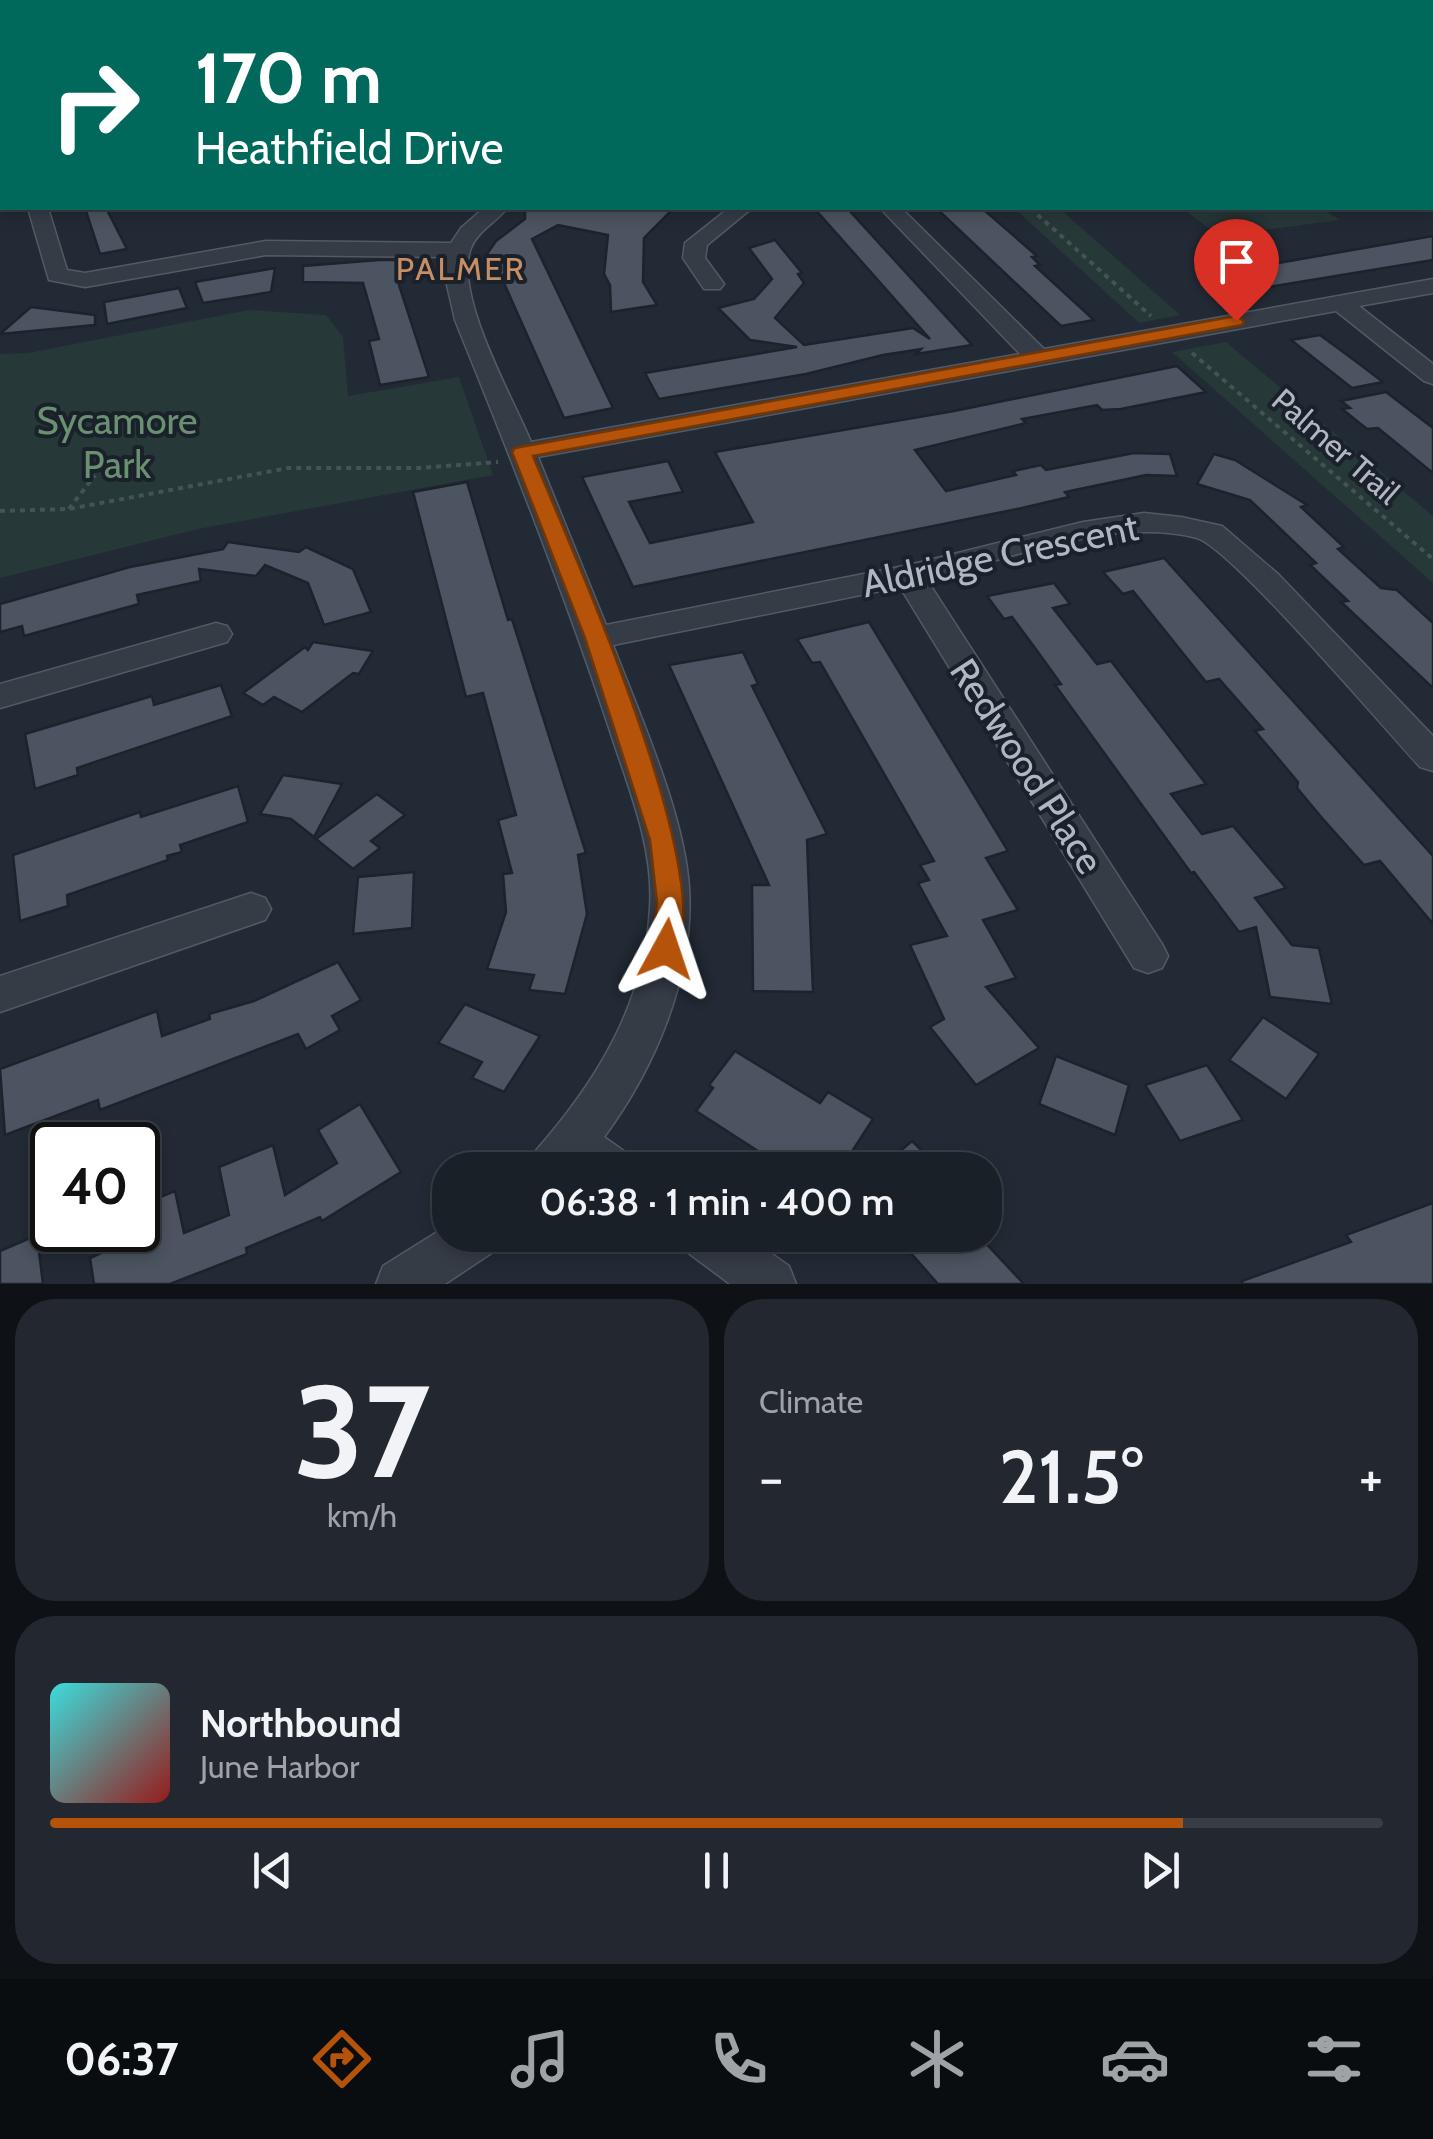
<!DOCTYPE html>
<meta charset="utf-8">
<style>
:root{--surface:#1a2028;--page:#232830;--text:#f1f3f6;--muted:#9fa3a8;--line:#383e45;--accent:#b45309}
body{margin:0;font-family:Cabin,sans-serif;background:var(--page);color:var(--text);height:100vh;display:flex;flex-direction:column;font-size:38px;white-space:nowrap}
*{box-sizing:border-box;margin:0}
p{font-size:32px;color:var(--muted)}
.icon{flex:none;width:55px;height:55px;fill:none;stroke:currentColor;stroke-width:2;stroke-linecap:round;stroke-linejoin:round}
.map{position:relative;height:1284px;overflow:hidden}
.details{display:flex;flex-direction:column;gap:15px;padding:15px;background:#0e1216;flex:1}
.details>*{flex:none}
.top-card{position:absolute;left:0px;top:0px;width:1435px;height:210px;box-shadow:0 5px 15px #0003,0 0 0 2px var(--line);background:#00695c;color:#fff;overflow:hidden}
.speed{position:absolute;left:30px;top:1122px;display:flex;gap:20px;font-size:50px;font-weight:700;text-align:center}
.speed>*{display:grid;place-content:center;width:130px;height:130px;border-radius:50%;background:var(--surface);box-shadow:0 5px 15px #0003,0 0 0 2px var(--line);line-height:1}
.speed .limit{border:5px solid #111;border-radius:15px;background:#fff;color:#111}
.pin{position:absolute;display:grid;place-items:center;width:85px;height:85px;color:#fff;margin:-102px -42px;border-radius:50% 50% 50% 0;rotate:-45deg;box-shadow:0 0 10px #0007}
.pin .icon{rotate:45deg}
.me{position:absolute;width:110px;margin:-55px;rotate:5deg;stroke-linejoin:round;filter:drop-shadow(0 0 8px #0008)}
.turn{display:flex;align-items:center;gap:35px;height:210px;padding:0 30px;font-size:45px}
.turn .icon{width:130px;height:130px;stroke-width:2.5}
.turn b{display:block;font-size:70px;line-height:85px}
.big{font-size:75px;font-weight:600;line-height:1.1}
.details .tile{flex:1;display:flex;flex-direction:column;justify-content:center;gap:15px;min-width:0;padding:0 35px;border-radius:40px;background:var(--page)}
.details .dial{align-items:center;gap:0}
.dial b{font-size:130px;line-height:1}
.song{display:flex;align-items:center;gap:30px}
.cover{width:120px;height:120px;border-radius:15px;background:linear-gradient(135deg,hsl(180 70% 55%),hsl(0 70% 35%))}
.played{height:10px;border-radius:5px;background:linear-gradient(90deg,var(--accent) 85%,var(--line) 85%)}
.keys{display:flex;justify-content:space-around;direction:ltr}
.heat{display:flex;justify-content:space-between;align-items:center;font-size:55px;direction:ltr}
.details .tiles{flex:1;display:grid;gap:15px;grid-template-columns:1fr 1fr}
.tile:last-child{grid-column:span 2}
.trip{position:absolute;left:432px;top:1152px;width:570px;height:100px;border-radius:40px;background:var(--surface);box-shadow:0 5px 15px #0003,0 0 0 2px var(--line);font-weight:600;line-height:100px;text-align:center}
.menu{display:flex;height:160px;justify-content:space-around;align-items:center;background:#0a0d10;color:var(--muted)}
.menu .icon{width:70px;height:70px}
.menu .on{color:var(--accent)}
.menu b{font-size:45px;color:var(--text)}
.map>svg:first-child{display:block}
.green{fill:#273838}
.building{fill:#4b5460;stroke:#1d232c;stroke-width:2.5}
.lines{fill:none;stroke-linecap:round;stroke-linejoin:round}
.minor-casing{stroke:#535a63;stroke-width:3}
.path{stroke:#445355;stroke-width:4;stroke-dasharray:5 5;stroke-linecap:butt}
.minor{fill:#353c46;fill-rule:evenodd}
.route{fill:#b45309;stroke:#753606;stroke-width:2.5}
.labels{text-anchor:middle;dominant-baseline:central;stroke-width:8;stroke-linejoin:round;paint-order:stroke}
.far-neighbourhood-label{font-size:32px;letter-spacing:2.5px;fill:#c78f66;stroke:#1b212a}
.far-street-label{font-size:32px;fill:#b0b7c2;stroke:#1b212a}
.park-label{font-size:38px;fill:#6a9072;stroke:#1b212a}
.street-label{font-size:38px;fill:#b0b7c2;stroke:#1b212a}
</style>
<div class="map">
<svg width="1433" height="1284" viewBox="0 0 1433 1284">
<rect width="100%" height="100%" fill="#222a35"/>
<!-- green -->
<g class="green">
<polygon points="1014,208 1059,208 1180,315 1139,323"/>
<polygon points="1181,208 1321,208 1340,220 1220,236"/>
<polygon points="249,310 326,315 343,337 348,396 459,377 493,475 198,529 0,578 0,354 28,353"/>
<polygon points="1226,342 1433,516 1433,583 1172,352"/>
</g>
<!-- building -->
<g class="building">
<polygon points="85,208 106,208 127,249 100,254"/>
<polygon points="525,208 674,208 644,238 643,282 657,305 611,312 610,285 604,274 608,235 558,225 532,239 613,408 564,418 496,265 499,256 491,260 487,254 496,241 525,219"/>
<polygon points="814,208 847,208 972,345 916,354 921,349 883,355 806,374 659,399 645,373 797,347 750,340 718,308 754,299 772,279 749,248 775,240 802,273 798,274 804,283 775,318 804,345 913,328 930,339"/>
<polygon points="936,208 983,209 1037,256 1032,257 1040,265 1035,266 1094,320 1061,326"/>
<polygon points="1433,236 1433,260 1256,289 1232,271"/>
<polygon points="379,260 408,260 399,285 429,377 380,385 369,341 379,339 363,283 303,282 303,266"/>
<polygon points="275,268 271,292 203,303 195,282"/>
<polygon points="179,288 187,308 107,324 104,302"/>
<polygon points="31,307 95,315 95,325 0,334"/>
<polygon points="1320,335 1354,360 1383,382 1352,388 1291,340"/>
<polygon points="1177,366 1206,392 1121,409 1102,410 1097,405 1022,419 1026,423 915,450 946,491 1016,475 1013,471 1041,465 1046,470 1134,453 1170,454 1177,476 1146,475 1065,492 1069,497 1022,508 633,587 582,477 668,461 683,492 629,502 650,543 753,522 715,452 954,411"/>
<polygon points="1386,392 1433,428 1433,473 1378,428 1367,429 1342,409 1350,408 1341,401"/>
<polygon points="1214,454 1235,460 1307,505 1301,507 1344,547 1338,549 1381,588 1397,590 1433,623 1433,688 1341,602 1348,601 1310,565 1316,563 1250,500 1197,484"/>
<polygon points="467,482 508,620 512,619 586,853 578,855 587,914 565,994 529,990 534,975 487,969 506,912 503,874 512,873 498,820 516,815 483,693 466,697 413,492"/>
<polygon points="228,542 299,552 306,547 353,569 371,612 324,625 308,583 265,565 256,576 199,569 201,581 137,595 139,604 24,636 22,626 0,632 0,604 130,567 223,549"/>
<polygon points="1164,558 1433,856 1433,924 1380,861 1364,865 1322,818 1297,788 1298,782 1255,731 1263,729 1219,679 1206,682 1133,591 1123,594 1103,572"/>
<polygon points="1054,583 1070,604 1053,608 1097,664 1111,661 1206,784 1171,794 1202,834 1233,826 1286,888 1255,898 1292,945 1319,948 1332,1004 1270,997 1256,927 1239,932 1194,872 1191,873 1055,685 1061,684 1035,648 1012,617 1004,619 987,596"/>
<polygon points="869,622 1008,851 986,858 1018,910 983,920 1016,978 986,987 1039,1048 976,1085 930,1027 944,1019 910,945 947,936 918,883 929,880 920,865 934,861 820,662 812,663 797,639"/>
<polygon points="313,642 373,651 359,674 353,673 302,712 274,697 263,705 243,693 305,647 308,650"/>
<polygon points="743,652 758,684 752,686 827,834 807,840 813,992 753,991 752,885 769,885 669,665"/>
<polygon points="221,685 232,716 77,768 78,775 35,789 25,734 152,696 154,705"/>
<polygon points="283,775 342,784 314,837 291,819 260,814"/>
<polygon points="238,786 248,822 180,845 182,852 167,856 168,860 67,895 68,906 20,921 13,855 140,812 141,817"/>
<polygon points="377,794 405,815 371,841 380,848 353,869 316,839"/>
<polygon points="414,872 412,928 353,934 358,877"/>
<polygon points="338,962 361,1000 332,1016 340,1030 306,1049 298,1034 100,1110 98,1100 5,1135 0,1069 157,1011 162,1036 210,1019 209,1014 254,1001"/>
<polygon points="465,1004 540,1036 504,1092 472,1078 482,1062 438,1043"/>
<polygon points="1263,1017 1319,1054 1286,1099 1229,1060"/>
<polygon points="735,1051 820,1103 828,1092 873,1119 840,1170 787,1170 696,1111 713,1088 709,1085"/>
<polygon points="1056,1056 1129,1085 1115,1135 1039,1104"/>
<polygon points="1207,1065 1243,1120 1180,1141 1145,1085"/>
<polygon points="360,1104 401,1172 322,1221 320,1217 246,1248 247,1254 170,1284 94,1284 90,1258 130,1240 128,1230 138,1230 138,1206 175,1191 184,1233 229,1215 219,1167 273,1145 285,1195 337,1163 318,1130"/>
<polygon points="912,1141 942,1170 878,1170"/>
<polygon points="1433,1203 1433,1284 1242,1284 1242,1281 1351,1242 1346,1235"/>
<polygon points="37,1235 43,1284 0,1284 0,1251"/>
<polygon points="895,1235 978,1235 1024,1284 938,1284"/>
</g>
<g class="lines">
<!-- minor casing -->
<g class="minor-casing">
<g id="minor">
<polygon points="501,0 517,0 519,2 503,2"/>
<polygon points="684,0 700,0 702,2 686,2"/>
<polygon points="906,0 923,0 925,2 908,2"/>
<polygon points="1080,0 1098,0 1100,2 1082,2"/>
<rect x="0" y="43" width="2" height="10"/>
<rect x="1432" y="176" width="1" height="13"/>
<path d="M 28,208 L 48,208 L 67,270 L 85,273 L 266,241 L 451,243 L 461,228 L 484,208 L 507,208 C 497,222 478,230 471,248 C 453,294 513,398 531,442 L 1020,354 L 880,208 L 901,208 L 1044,349 L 1433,279 L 1433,293 L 1359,306 L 1433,364 L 1433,384 L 1424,381 L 1336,311 L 538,457 L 606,625 L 909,565 L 1083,522 L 1144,513 L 1181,517 L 1222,526 L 1278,574 L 1433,736 L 1433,771 L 1420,767 C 1386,730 1230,547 1197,538 C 1115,516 1007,559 927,580 L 1162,944 L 1168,956 L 1162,968 L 1148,973 L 1134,968 L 900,587 L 613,645 C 640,716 684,813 689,887 C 695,975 655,1068 604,1137 L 628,1154 L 635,1170 L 526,1170 L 533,1154 C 596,1083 645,1004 650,907 C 654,847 628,787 610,731 C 564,592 510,456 455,320 L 447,285 L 446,257 L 266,255 L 85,287 L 49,280 Z"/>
<polygon points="729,208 752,208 707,245 705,258 724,284 720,289 704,289 683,258 685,243"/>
<polygon points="216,623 227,626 232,634 227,642 0,708 0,684"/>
<polygon points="251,893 265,898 271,909 265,920 0,1012 0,976"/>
<polygon points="450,1224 450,1235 500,1235 493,1252 445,1284 376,1284 383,1266"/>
<polygon points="680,1235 745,1235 789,1266 796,1284 730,1284 687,1252"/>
</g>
</g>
<!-- path -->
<g class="path">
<polyline points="1030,208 1151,316"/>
<polyline points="1192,353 1433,559"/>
<polyline points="69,509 95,475"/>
<polyline points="0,511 69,509 288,468 419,468 498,462"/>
</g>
<!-- minor -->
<use href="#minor" class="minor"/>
</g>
<!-- route -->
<path class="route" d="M 1236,316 L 1244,321 L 1242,325 L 533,456 C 571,548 718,874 676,957 L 666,961 L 656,957 L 652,949 L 657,902 L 650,840 L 585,638 L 512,452 L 515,448 Z"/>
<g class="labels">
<!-- far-neighbourhood labels -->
<g class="far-neighbourhood-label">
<text x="461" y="268">PALMER</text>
</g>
<!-- far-street labels -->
<g class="far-street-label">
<text transform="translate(1336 446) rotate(41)">Palmer Trail</text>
</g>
<!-- park labels -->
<g class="park-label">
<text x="117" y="420">Sycamore<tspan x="117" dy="44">Park</tspan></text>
</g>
<!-- street labels -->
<g class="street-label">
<text transform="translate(1000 555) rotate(-12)">Aldridge Crescent</text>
<text transform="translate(1027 766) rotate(57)">Redwood Place</text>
</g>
</g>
</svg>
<div class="speed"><div class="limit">40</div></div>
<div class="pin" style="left:1236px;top:321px;background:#d93025"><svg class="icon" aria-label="arrive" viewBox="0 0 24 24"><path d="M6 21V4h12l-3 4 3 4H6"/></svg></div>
<svg class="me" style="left:666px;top:949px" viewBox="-20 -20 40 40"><path d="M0-17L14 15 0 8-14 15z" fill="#b45309" stroke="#fff" stroke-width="4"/></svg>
<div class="trip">06:38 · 1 min · 400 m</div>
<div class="top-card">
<div class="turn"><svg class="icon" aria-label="right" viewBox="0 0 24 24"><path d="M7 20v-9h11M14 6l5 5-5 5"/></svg><div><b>170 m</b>Heathfield Drive</div></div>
</div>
</div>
<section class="details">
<div class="tiles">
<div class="tile dial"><b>37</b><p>km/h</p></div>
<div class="tile"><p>Climate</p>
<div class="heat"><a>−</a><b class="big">21.5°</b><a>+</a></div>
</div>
<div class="tile">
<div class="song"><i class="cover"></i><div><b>Northbound</b><p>June Harbor</p></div></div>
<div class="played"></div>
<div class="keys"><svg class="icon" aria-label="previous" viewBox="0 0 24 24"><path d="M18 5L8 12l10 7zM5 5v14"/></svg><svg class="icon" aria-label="pause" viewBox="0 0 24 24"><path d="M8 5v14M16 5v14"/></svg><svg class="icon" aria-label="next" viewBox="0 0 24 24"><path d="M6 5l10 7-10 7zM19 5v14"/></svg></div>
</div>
</div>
</section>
<nav class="menu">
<b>06:37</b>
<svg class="icon on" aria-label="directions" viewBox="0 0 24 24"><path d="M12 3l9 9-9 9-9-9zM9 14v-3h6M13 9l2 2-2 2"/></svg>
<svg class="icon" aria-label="music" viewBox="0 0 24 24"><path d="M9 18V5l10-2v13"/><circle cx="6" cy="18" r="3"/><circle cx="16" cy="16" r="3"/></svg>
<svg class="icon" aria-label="phone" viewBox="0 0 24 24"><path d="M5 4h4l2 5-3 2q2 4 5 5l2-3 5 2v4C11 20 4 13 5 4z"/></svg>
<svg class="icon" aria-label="climate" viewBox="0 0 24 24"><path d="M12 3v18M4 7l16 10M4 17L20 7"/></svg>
<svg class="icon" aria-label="car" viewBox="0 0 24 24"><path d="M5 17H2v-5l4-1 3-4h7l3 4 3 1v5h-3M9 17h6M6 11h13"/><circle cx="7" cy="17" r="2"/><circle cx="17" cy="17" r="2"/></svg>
<svg class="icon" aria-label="filters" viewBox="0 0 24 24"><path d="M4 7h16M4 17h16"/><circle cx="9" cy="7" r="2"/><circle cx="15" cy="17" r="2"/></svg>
</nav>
